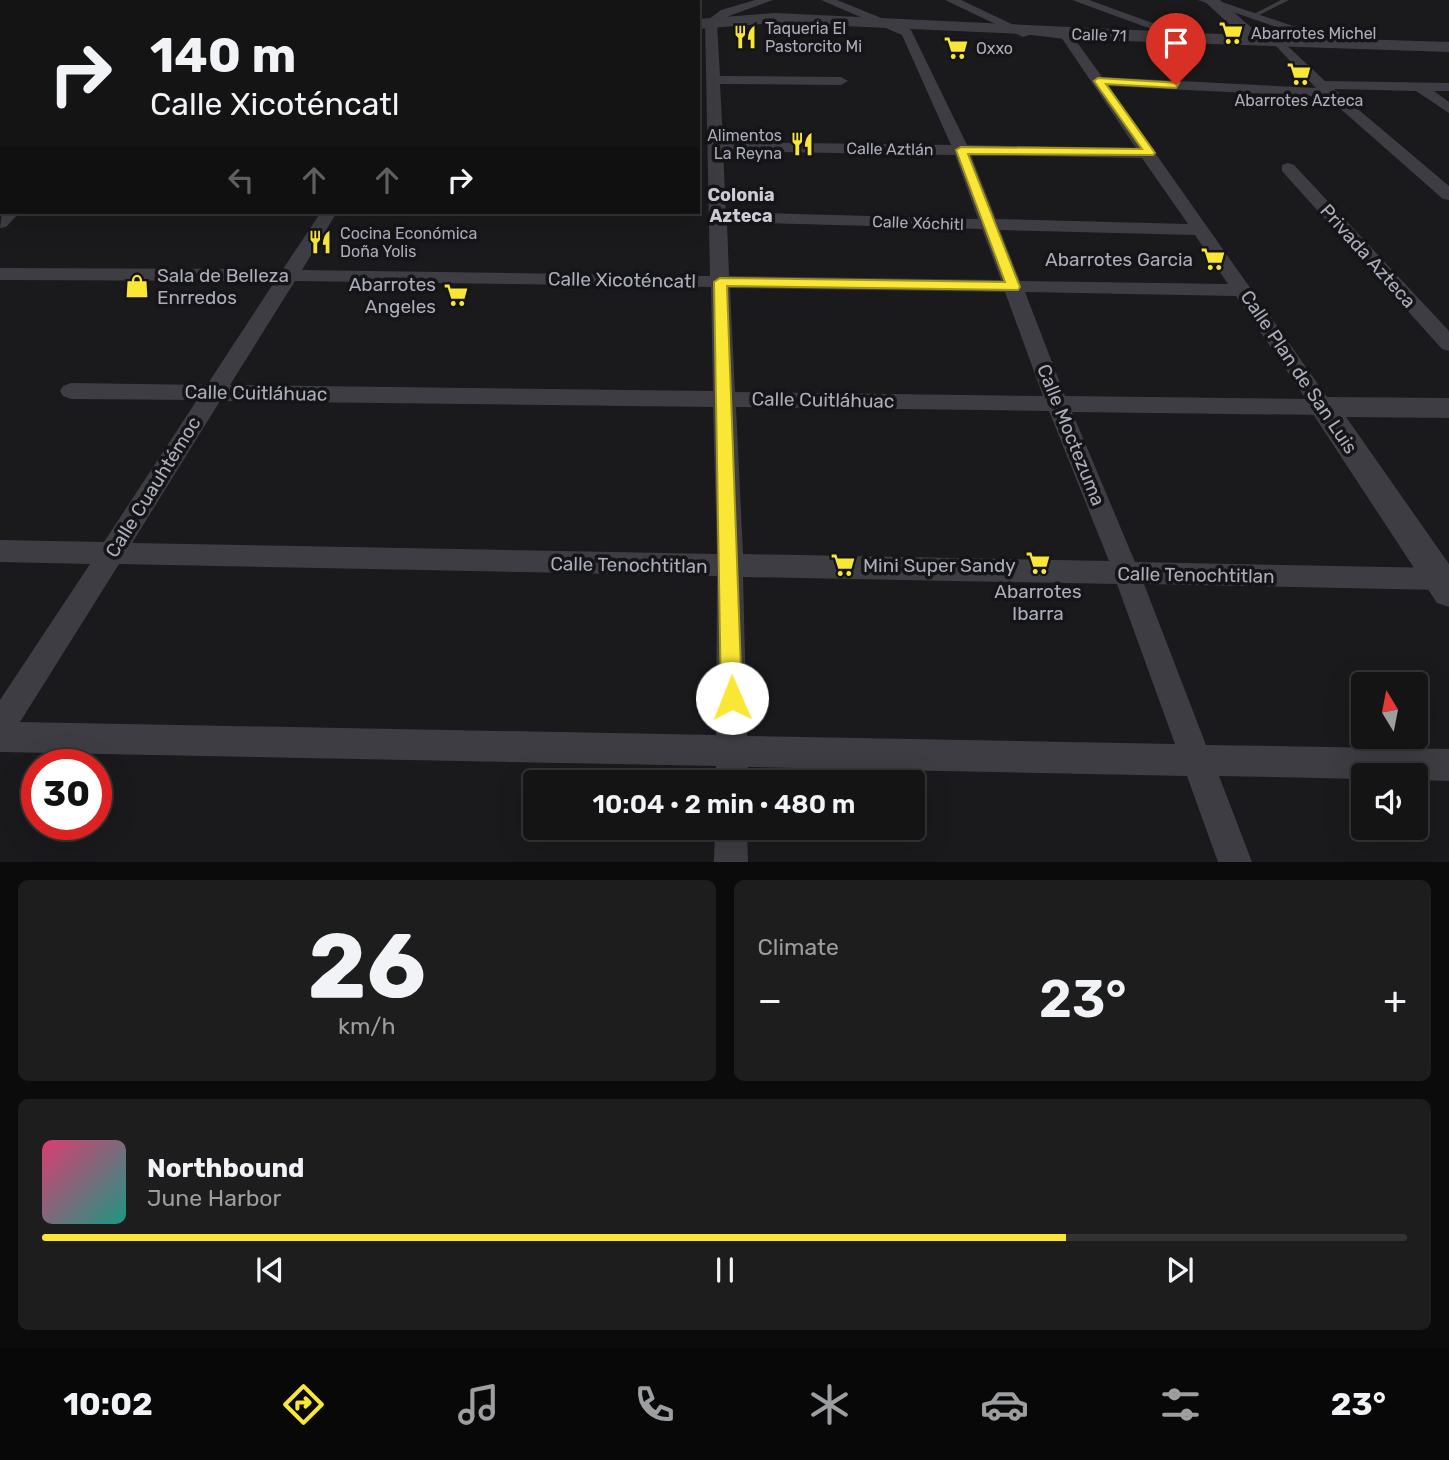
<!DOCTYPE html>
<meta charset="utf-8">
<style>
:root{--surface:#141415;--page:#1d1d1e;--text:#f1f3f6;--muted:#9d9ea0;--line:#333334;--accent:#f9e635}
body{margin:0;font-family:Rubik,sans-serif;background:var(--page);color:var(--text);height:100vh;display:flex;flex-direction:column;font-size:26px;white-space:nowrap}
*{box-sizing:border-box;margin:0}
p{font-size:23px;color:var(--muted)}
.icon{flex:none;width:38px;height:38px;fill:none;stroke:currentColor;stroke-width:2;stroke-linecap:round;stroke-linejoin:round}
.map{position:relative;height:862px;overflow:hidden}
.panel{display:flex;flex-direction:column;gap:18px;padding:18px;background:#0b0b0c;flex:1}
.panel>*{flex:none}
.top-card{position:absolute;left:0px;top:0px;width:700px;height:214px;box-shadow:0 7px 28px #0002,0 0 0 2px var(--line);background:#141415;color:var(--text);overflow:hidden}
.needle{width:46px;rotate:350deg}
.fabs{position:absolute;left:1351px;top:672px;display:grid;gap:14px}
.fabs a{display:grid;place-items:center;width:77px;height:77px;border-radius:7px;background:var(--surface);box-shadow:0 7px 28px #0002,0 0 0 2px var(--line);font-size:35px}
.speed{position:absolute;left:21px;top:749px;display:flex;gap:14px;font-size:35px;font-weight:700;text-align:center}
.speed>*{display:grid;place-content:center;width:91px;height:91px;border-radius:50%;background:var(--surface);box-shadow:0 7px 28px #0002,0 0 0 2px var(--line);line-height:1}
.speed .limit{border:10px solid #d22;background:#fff;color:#111}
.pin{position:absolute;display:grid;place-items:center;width:60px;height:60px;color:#fff;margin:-72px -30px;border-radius:50% 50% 50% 0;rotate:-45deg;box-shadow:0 0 7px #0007}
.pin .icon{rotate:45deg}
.me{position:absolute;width:77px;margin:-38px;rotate:359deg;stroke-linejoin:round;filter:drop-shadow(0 0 5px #0008)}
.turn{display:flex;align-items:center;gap:24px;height:147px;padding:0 35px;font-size:32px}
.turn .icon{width:91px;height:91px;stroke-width:2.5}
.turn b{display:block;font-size:49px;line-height:60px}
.lanes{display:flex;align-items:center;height:66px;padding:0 35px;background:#0003;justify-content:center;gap:35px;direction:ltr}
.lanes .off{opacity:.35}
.big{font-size:52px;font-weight:600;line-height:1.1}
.panel .tile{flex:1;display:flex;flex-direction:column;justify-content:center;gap:10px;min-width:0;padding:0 24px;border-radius:10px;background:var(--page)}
.panel .dial{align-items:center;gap:0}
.dial b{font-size:91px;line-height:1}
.song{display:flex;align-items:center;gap:21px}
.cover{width:84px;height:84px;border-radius:10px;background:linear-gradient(135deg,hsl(340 70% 55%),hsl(170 70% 35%))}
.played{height:7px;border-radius:4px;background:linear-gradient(90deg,var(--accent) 75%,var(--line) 75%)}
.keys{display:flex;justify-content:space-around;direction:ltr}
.heat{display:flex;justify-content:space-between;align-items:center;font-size:38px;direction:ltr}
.panel .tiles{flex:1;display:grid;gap:18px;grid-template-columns:1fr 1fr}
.tile:last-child{grid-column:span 2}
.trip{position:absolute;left:523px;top:770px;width:402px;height:70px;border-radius:7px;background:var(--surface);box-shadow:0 7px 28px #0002,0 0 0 2px var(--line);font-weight:600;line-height:70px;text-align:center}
.tabs{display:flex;height:112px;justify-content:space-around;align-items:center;background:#080808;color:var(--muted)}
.tabs .icon{width:49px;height:49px}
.tabs .on{color:var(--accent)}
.tabs b{font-size:32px;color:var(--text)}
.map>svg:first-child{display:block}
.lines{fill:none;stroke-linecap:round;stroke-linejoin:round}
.service{fill:#3d3d43;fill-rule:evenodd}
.minor{fill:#3d3d43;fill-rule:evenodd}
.tertiary{fill:#3d3d43;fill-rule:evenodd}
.secondary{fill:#484952;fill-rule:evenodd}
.trunk{fill:#5e5e6a;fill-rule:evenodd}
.route{fill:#f9e635;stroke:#a29622;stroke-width:2}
.labels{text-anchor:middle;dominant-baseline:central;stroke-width:7;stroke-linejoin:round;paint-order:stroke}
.far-poi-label{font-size:16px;fill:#acadbc;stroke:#151517;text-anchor:start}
.far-street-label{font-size:16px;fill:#acadbc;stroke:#151517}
.far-neighbourhood-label{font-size:18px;font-weight:bold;fill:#cdcdd8;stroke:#151517}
.street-label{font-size:19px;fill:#acadbc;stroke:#151517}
.poi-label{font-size:19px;fill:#acadbc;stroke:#151517;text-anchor:end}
</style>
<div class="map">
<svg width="1449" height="862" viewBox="0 0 1449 862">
<rect width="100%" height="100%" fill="#1a1a1c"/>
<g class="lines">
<!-- service -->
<polygon class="service" points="1281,0 1289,0 1255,17 1250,16"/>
<!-- minor -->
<g class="minor">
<polygon points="230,0 248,0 228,2"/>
<polygon points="418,0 435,0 416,2"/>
<polygon points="543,0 556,0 558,2 544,2"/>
<polygon points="590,0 607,0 588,2"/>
<path d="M 755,0 L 773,0 L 729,16 L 717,23 L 720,76 L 841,77 L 848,81 L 841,85 L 720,84 L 723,142 L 951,145 L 902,35 L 821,0 L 837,0 L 911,30 L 967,145 L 1136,148 L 1059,34 L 1065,30 L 1069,31 L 1102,77 L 1316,88 L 1275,45 L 1275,39 L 1279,38 L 1325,81 L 1449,83 L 1449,91 L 1434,91 L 1449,102 L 1449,113 L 1416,91 L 1334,89 L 1449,186 L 1449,200 L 1443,199 L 1327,97 L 1108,86 L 1334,407 L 1331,413 L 1323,415 L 1072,412 L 1135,562 L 1440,568 L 1449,571 L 1449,587 L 1440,590 L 1144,584 L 1206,745 L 1449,749 L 1449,781 L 1416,780 L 1416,775 L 1363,775 L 1363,779 L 1219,776 L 1252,862 L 1218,862 L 1187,776 L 748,767 L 748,782 L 716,782 L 716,766 L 0,752 L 0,700 L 90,564 L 0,562 L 0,540 L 104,542 L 197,400 L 71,399 L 63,396 L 60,391 L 63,386 L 71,383 L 207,385 L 275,281 L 0,280 L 0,268 L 283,269 L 321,212 L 337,212 L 302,270 L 710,276 L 705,22 L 721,10 ZM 723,151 L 955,155 L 978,219 L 726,212 ZM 971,155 L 1142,158 L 1188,224 L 996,219 ZM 727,222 L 982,229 L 1001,280 L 729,276 ZM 1000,230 L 1195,235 L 1228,284 L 1020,281 ZM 295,281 L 711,287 L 713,391 L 230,385 ZM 730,288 L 1005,292 L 1043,396 L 735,392 ZM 1025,292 L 1236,296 L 1306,399 L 1065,396 ZM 220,401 L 713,407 L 717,554 L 132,543 ZM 736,407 L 1049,411 L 1109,561 L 743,554 ZM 119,564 L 717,576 L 716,735 L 20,722 ZM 743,577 L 1117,584 L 1175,744 L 747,736 Z"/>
<polygon points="945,0 961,0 1033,34 1023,37"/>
<polygon points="1072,0 1089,0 1194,38 1184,41"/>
<polygon points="1198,0 1216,0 1346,44 1335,47"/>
<rect x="0" y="18" width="2" height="8"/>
<polygon points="1288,163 1294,165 1449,331 1449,351 1442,349 1282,171 1282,165"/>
<polygon points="2,212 20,212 6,227 0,228"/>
<polygon points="715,828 747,828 748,862 714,862"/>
</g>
<!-- tertiary -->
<g class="tertiary">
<polygon points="194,0 210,0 193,2"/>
<polygon points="1203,0 1220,0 1261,36 1449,42 1449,52 1065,39 1023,34 775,23 698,29 698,19 775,13 1241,35"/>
<polygon points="0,185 2,185 0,199"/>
<polygon points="1323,397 1449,398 1449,418 1346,417 1449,564 1449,607 1437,603 1313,414 1309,407 1313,400"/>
</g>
<!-- secondary -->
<g class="secondary">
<polygon points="43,0 60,0 42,2"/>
<polygon points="96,0 113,0 95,2"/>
<polygon points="0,37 2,37 0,50"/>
<polygon points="0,90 2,90 0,104"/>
</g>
<!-- trunk -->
<g class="trunk">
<polygon points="57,0 77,0 55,2"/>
<polygon points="2,72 2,88 0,88 0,73"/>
</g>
</g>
<!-- route -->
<polygon class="route" points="1098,78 1179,83 1176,88 1106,84 1155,153 1153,155 968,154 1020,287 1018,290 727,286 742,698 739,705 732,708 724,705 721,698 714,282 720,278 1005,282 956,150 961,147 1142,149 1094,81"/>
<!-- icons -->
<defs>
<g id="supermarket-bare" transform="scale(1.89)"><path d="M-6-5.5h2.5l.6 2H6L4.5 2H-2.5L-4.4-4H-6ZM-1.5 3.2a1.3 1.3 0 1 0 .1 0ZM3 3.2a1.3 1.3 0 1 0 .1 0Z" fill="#f9e635" stroke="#151517" stroke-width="2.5" paint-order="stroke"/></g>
<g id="restaurant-bare" transform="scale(1.89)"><path d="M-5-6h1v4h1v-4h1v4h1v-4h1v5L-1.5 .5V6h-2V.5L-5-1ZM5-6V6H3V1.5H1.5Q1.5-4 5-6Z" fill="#f9e635" stroke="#151517" stroke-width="2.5" paint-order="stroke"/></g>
<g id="shop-bare" transform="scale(1.89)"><path d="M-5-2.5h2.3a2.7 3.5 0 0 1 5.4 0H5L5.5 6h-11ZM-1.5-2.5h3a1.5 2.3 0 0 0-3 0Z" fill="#f9e635" stroke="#151517" stroke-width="2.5" paint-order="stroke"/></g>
</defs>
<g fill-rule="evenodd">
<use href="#supermarket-bare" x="1231" y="33"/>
<use href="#restaurant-bare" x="745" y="37"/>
<use href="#supermarket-bare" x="956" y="48"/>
<use href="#supermarket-bare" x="1299" y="74"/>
<use href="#restaurant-bare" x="802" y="144"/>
<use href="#restaurant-bare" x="320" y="242"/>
<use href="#supermarket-bare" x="1213" y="259"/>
<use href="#shop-bare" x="137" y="286"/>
<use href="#supermarket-bare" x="456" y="295"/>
<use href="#supermarket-bare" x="1038" y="563"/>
<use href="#supermarket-bare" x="843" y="565"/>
</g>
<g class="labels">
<!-- far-poi labels -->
<g class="far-poi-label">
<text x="765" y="28">Taqueria El<tspan x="765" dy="18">Pastorcito Mi</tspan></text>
<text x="1251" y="33">Abarrotes Michel</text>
<text x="976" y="48">Oxxo</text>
<text x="1299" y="100" text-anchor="middle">Abarrotes Azteca</text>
<text x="782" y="135" text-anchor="end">Alimentos<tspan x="782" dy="18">La Reyna</tspan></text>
<text x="340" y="233">Cocina Económica<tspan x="340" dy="18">Doña Yolis</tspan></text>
</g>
<!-- far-street labels -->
<g class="far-street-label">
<text transform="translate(1099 35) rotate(2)">Calle 71</text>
<text transform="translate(890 149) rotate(1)">Calle Aztlán</text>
<text transform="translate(918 223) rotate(2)">Calle Xóchitl</text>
</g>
<!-- far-neighbourhood labels -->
<g class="far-neighbourhood-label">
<text x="741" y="195">Colonia<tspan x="741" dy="21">Azteca</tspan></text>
</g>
<!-- street labels -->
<g class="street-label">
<text transform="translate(1368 256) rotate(48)">Privada Azteca</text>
<text transform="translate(622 280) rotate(1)">Calle Xicoténcatl</text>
<text transform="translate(1299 372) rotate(56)">Calle Plan de San Luis</text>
<text transform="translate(256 393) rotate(1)">Calle Cuitláhuac</text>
<text transform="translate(823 400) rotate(1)">Calle Cuitláhuac</text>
<text transform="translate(1071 435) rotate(68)">Calle Moctezuma</text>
<text transform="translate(153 487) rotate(-58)">Calle Cuauhtémoc</text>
<text transform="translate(629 565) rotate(1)">Calle Tenochtitlan</text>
<text transform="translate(1196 575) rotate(1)">Calle Tenochtitlan</text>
</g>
<!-- poi labels -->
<g class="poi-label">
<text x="1193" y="259">Abarrotes Garcia</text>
<text x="157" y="275" text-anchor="start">Sala de Belleza<tspan x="157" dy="22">Enrredos</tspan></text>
<text x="436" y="284">Abarrotes<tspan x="436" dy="22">Angeles</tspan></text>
<text x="863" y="565" text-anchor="start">Mini Super Sandy</text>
<text x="1038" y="591" text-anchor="middle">Abarrotes<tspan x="1038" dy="22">Ibarra</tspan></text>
</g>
</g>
</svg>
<div class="fabs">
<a><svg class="needle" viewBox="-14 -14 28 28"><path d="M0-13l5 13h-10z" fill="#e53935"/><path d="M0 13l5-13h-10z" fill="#9d9ea0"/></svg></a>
<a><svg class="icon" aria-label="sound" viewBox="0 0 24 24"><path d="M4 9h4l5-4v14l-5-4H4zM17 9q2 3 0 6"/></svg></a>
</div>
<div class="speed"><div class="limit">30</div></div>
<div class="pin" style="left:1176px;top:85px;background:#d93025"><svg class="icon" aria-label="arrive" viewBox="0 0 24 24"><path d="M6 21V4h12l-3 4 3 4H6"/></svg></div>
<svg class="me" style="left:732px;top:698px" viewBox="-20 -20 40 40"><circle r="19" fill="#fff"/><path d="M0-13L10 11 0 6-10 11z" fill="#f9e635"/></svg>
<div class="trip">10:04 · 2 min · 480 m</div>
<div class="top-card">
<div class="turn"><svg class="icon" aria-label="right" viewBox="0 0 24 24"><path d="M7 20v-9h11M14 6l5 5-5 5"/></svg><div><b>140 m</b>Calle Xicoténcatl</div></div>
<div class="lanes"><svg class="icon off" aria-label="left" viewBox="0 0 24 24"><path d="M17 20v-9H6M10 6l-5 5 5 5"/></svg><svg class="icon off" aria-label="ahead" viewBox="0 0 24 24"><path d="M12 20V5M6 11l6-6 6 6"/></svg><svg class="icon off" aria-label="ahead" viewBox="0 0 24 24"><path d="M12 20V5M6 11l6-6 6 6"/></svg><svg class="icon" aria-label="right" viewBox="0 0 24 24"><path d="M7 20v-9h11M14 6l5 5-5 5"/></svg></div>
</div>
</div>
<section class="panel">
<div class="tiles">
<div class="tile dial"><b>26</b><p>km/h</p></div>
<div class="tile"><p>Climate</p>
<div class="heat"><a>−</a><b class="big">23°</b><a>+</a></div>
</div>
<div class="tile">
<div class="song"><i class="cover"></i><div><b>Northbound</b><p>June Harbor</p></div></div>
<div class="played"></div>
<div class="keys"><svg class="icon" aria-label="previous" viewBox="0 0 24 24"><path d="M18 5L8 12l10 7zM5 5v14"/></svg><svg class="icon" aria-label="pause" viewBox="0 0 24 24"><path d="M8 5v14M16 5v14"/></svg><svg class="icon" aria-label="next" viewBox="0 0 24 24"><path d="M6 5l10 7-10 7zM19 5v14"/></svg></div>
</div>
</div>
</section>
<nav class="tabs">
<b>10:02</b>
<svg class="icon on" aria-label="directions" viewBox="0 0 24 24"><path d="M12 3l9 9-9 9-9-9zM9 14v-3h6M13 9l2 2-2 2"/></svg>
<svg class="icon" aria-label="music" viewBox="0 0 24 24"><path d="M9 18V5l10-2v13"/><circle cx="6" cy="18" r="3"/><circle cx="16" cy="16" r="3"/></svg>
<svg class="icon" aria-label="phone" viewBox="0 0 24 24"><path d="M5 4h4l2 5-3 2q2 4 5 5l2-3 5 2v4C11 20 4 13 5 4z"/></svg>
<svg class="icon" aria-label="climate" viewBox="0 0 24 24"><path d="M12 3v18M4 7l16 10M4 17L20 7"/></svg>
<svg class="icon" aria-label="car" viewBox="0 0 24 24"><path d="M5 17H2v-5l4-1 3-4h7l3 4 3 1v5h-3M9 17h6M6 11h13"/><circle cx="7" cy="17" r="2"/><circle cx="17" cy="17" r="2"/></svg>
<svg class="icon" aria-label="filters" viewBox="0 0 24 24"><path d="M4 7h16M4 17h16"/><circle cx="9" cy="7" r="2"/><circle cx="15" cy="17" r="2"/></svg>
<b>23°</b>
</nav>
